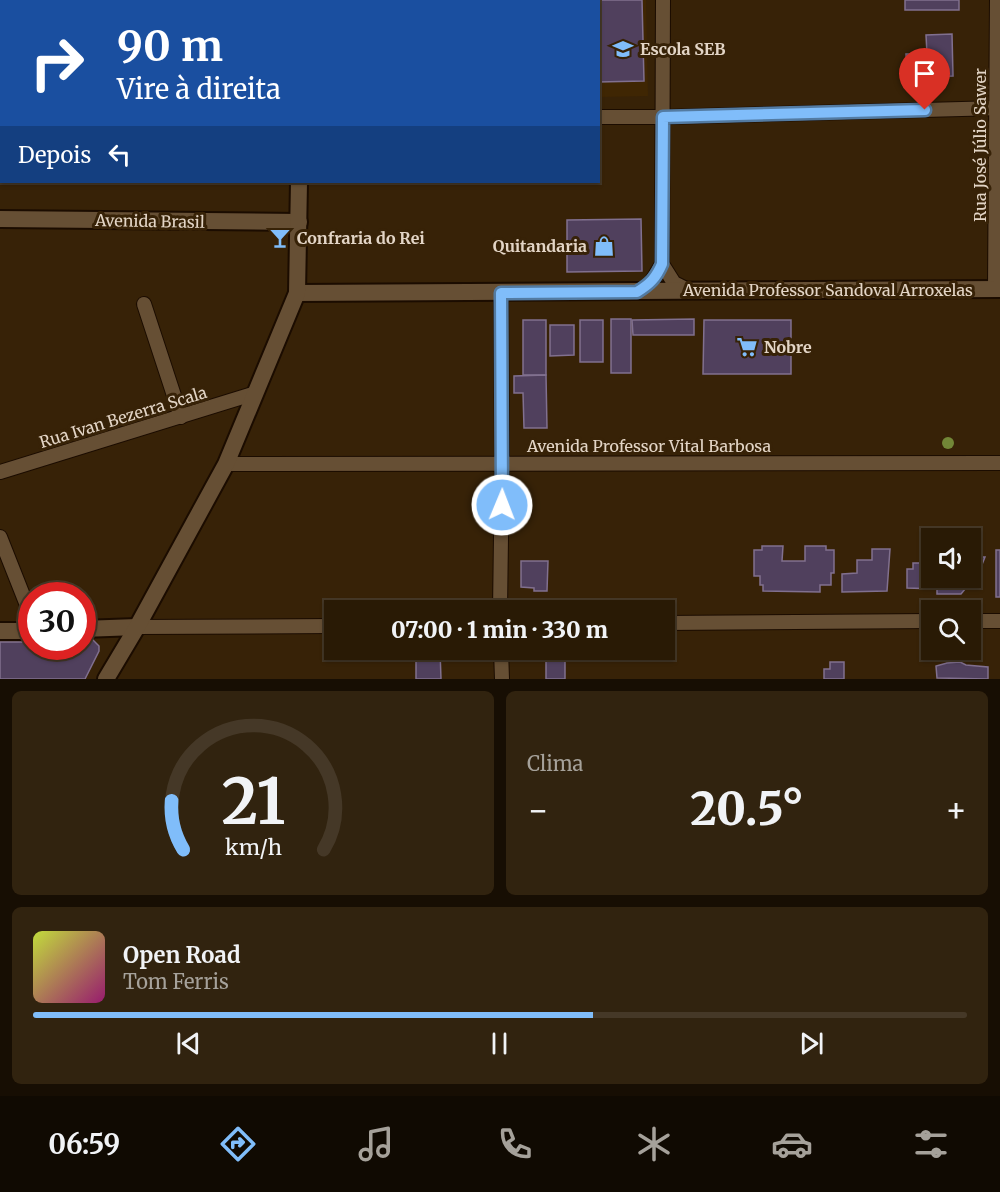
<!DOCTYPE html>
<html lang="pt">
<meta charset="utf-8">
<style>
:root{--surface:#291a05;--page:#31230f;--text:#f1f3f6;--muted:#a5a19a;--line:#453827;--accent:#80bdfa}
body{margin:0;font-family:Merriweather,serif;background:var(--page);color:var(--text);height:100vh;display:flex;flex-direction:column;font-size:22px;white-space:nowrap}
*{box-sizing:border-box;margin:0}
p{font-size:20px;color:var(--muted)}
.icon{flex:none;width:33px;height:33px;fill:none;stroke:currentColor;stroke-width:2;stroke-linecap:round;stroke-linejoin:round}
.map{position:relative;height:679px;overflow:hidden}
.panel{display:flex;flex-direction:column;gap:12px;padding:12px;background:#170e03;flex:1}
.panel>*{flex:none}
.banner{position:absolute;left:0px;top:0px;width:600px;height:183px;box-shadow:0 2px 4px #0004,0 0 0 2px var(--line);background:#1a4fa0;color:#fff;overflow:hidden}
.controls{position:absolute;left:921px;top:528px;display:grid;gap:12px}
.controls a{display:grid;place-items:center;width:60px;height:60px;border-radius:0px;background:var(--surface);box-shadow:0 2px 4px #0004,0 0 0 2px var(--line);font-size:30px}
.speed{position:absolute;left:18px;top:582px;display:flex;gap:12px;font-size:30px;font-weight:700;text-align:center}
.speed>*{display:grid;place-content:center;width:78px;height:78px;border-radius:50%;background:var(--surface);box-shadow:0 2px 4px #0004,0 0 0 2px var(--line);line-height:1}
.speed .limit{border:9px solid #d22;background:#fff;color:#111}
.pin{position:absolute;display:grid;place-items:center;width:51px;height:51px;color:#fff;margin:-62px -26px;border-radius:50% 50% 50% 0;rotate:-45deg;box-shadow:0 0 6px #0007}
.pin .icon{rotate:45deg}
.me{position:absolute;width:66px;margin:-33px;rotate:1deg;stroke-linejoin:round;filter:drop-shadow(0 0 4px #0008)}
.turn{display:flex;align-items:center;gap:21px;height:126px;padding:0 18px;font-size:27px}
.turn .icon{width:78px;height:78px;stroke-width:2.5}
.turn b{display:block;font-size:42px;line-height:51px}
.then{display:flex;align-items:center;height:57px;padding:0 18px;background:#0003;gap:12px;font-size:22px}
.big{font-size:45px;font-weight:800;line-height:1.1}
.panel .widget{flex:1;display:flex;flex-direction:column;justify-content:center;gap:9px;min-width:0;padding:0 21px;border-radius:9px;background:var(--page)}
.panel .dial{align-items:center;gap:0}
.dial svg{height:156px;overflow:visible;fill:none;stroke:var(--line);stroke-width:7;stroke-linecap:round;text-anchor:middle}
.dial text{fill:var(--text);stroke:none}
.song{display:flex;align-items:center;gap:18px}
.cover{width:72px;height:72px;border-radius:9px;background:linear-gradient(135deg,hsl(70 70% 55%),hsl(320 70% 35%))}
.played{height:6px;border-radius:3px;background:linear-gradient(90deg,var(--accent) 60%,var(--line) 60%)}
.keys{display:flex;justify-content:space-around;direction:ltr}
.heat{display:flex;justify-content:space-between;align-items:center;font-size:33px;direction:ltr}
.panel .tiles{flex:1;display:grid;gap:12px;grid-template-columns:1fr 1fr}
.widget:last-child{grid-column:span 2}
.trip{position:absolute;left:324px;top:600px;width:351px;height:60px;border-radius:0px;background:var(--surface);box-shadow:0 2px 4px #0004,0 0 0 2px var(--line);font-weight:800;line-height:60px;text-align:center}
.tab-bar{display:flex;height:96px;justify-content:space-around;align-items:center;background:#100a02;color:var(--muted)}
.tab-bar .icon{width:42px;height:42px}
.tab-bar .active{color:var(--accent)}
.tab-bar b{font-size:27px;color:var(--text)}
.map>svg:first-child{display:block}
.built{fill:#3f2603}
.building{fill:#50405d;stroke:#81708f;stroke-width:1.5}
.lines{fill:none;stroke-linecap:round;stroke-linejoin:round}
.minor-casing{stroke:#1b0c00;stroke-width:16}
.tertiary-casing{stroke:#1b0c00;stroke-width:20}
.minor{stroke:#664f34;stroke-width:14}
.tertiary{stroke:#664f34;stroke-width:16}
.tree{fill:#728737}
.route-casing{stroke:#537ba2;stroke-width:15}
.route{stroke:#80bdfa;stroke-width:10}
.labels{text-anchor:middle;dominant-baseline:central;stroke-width:6;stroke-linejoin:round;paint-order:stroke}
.poi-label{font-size:16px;font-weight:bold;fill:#e3d5c6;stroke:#372207;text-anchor:start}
.street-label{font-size:16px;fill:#e3d5c6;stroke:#372207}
</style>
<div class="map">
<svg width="1000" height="679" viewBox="0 0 1000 679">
<rect width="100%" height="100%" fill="#372207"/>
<!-- built -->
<polygon class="built" points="321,0 646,0 648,96 599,97 598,2"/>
<!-- building -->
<g class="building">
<rect x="328" y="0" width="111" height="2"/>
<rect x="439" y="0" width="63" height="2"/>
<polygon points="502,0 642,0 644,81 598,82 598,2"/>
<rect x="905" y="0" width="54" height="10"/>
<polygon points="952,34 953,76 907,77 906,54 927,54 926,35"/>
<polygon points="641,219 642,271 567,272 567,220"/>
<rect x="611" y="319" width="20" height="54"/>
<polygon points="694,319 694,335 633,335 632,320"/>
<rect x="523" y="320" width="23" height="55"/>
<rect x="580" y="320" width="23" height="42"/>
<polygon points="704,320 791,320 791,374 703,374"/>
<polygon points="550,325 574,325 574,355 550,356"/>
<polygon points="546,375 547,428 524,428 523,393 514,393 514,376"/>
<polygon points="762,546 783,546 782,561 805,561 805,546 826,546 826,550 834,550 834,573 831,573 831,585 820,585 820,592 763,591 763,585 760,585 760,576 754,576 754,550 762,550"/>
<polygon points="872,549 890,549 887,591 842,592 842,574 857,573 857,560 872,560"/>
<rect x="996" y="550" width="4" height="47"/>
<polygon points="925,557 932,557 932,578 970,578 970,557 985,557 979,572 961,594 937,594 937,589 907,588 907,569 913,569 913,563 925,563"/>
<polygon points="521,561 548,561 547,591 534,591 534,588 521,587"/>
<polygon points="93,640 99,646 99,651 85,679 0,679 0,642 32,642 32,646 82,646 82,641"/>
<polygon points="416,650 440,650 441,679 416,679"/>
<rect x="546" y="650" width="19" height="29"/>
<polygon points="830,662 844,662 844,679 824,679 824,669 830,669"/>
<polygon points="960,662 966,665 988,667 988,679 937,678 936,666 947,663"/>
</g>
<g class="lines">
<!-- minor casing -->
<g class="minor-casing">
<g id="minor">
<polyline points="0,115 2,115"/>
<polyline points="598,117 663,117 1000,108"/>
<polyline points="662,264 674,283 690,291"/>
<polyline points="995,289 997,0"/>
<polyline points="637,292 650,284 662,264 663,0"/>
<polyline points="144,304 181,417"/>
<polyline points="226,464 1000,463"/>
<polyline points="0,472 256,393"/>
<polyline points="0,537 32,618"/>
<polyline points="500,610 502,463 501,293"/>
<polyline points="970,621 1000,621"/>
<polyline points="664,623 932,621"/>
<polyline points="137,627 334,626"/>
<polyline points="501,650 502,679"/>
</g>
</g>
<!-- tertiary casing -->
<g class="tertiary-casing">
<g id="tertiary">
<polyline points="298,2 298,0"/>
<polyline points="0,219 299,222"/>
<polyline points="297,293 1000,289"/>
<polyline points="82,629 137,627"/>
<polyline points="0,631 32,631"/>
<polyline points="106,679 137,627 226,464 297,293 299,182"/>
</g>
</g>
<!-- minor -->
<use href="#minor" class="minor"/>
<!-- tertiary -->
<use href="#tertiary" class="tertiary"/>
</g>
<!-- trees -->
<circle class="tree" cx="948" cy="443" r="6"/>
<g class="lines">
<!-- route casing -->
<g class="route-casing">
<path id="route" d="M 502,505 L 501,293 L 637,292 C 650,284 656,278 662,264 L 663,117 L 925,110"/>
</g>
<!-- route -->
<use href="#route" class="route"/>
</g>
<!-- icons -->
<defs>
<g id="school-bare" transform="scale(1.62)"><path d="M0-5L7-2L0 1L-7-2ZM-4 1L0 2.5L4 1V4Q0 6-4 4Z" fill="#80bdfa" stroke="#372207" stroke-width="2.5" paint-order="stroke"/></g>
<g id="bar-bare" transform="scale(1.62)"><path d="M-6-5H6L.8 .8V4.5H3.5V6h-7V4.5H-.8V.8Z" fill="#80bdfa" stroke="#372207" stroke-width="2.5" paint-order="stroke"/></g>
<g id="shop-bare" transform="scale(1.62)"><path d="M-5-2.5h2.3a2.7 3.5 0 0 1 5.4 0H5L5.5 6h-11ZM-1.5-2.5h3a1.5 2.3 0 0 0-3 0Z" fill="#80bdfa" stroke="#372207" stroke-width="2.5" paint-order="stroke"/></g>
<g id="supermarket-bare" transform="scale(1.62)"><path d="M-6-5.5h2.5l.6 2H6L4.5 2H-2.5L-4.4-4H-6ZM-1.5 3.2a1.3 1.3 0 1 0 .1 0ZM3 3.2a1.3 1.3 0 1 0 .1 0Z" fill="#80bdfa" stroke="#372207" stroke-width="2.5" paint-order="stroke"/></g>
</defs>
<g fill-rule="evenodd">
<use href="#school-bare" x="623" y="49"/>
<use href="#bar-bare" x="280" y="238"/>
<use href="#shop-bare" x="604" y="246"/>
<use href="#supermarket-bare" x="747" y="347"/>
</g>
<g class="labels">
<!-- poi labels -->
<g class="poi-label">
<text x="640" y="49">Escola SEB</text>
<text x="297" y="238">Confraria do Rei</text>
<text x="587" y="246" text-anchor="end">Quitandaria</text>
<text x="764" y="347">Nobre</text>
</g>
<!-- street labels -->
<g class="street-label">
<text transform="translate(980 145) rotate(-90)">Rua José Júlio Sawer</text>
<text transform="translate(150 221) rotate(1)">Avenida Brasil</text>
<text x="828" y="290">Avenida Professor Sandoval Arroxelas</text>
<text transform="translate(123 417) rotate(-17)">Rua Ivan Bezerra Scala</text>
<text x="649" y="446">Avenida Professor Vital Barbosa</text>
</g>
</g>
</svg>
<div class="controls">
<a><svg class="icon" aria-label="sound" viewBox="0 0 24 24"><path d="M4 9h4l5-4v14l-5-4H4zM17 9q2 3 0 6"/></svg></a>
<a><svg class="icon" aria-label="search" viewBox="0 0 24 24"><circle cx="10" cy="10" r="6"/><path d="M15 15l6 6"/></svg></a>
</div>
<div class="speed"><div class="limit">30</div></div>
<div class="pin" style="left:925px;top:110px;background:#d93025"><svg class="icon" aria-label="arrive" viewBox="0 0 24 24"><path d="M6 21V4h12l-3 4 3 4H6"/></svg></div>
<svg class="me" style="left:502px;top:505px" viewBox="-20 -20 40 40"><circle r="17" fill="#80bdfa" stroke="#fff" stroke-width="3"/><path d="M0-11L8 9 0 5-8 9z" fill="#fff"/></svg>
<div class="trip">07:00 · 1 min · 330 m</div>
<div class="banner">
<div class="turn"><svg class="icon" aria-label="right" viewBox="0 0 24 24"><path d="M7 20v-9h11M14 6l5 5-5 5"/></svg><div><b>90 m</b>Vire à direita</div></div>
<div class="then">Depois<svg class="icon" aria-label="left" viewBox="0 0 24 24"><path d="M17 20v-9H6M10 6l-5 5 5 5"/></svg></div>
</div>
</div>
<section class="panel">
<div class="tiles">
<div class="widget dial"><svg viewBox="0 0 100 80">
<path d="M14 69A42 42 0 1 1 86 69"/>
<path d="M14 69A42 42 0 0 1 8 44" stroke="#80bdfa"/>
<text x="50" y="56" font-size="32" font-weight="700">21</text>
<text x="50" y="72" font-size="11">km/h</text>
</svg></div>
<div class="widget"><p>Clima</p>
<div class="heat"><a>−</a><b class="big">20.5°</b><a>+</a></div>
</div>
<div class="widget">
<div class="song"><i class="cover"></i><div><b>Open Road</b><p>Tom Ferris</p></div></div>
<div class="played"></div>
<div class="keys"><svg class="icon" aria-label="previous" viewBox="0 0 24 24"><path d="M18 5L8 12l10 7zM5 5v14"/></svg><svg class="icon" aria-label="pause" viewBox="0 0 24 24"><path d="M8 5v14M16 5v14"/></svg><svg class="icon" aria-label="next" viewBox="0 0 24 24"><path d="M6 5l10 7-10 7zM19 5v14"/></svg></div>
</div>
</div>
</section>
<nav class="tab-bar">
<b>06:59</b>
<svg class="icon active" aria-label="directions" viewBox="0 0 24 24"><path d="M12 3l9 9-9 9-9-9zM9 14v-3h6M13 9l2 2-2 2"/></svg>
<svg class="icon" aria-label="music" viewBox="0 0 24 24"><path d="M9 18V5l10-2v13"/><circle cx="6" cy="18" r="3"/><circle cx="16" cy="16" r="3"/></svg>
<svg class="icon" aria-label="phone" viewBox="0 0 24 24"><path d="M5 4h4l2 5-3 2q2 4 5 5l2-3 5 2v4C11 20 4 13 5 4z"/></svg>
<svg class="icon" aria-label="climate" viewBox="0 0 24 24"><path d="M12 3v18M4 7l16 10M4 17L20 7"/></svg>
<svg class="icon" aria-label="car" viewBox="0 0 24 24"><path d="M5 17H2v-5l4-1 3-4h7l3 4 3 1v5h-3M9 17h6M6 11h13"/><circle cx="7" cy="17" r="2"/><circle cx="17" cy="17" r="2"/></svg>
<svg class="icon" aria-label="filters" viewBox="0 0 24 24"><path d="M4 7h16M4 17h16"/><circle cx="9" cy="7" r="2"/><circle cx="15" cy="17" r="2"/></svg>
</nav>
